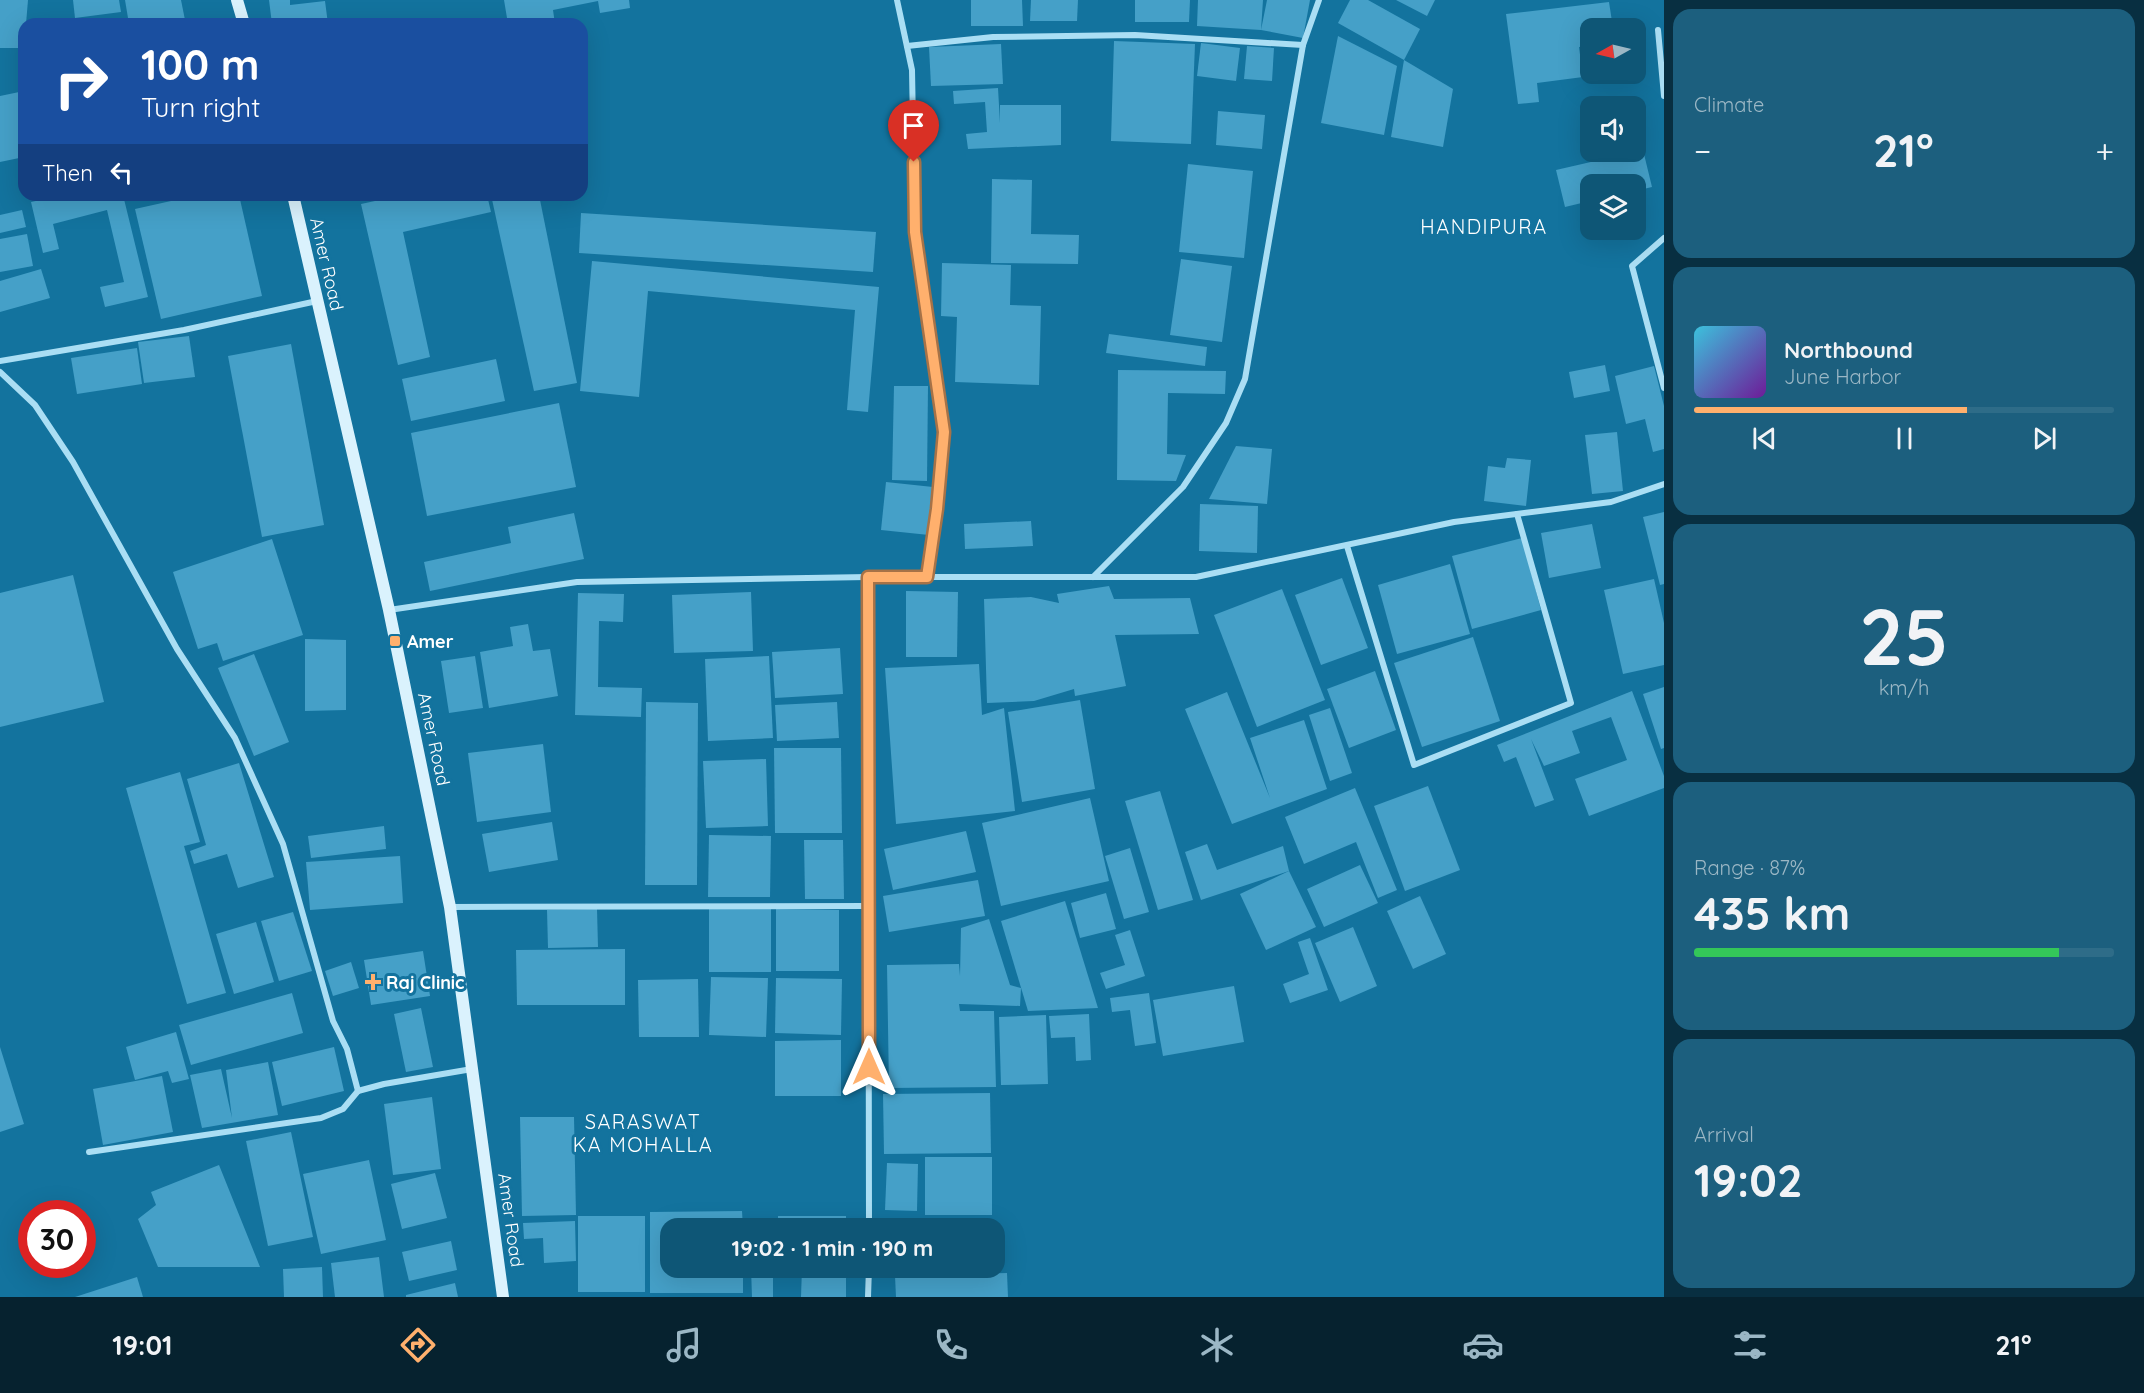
<!DOCTYPE html>
<meta charset="utf-8">
<style>
:root{--surface:#0e5676;--page:#1c5f7e;--text:#f1f3f6;--muted:#9bb7c5;--line:#2e6c88;--accent:#ffb06d}
body{margin:0;font-family:Quicksand,sans-serif;background:var(--page);color:var(--text);height:100vh;display:flex;flex-direction:column;font-size:22px;white-space:nowrap}
*{box-sizing:border-box;margin:0}
p{font-size:20px;color:var(--muted)}
.icon{flex:none;width:33px;height:33px;fill:none;stroke:currentColor;stroke-width:2;stroke-linecap:round;stroke-linejoin:round}
.map{position:relative;flex:1;overflow:hidden}
.drawer{display:flex;flex-direction:column;gap:9px;padding:9px;background:#082f41;width:480px}
.drawer>*{flex:none}
.hud{position:absolute;left:18px;top:18px;width:570px;height:183px;border-radius:18px;box-shadow:0 6px 24px #0002;background:#1a4fa0;color:#fff;overflow:hidden}
.needle{width:39px;rotate:262deg}
.buttons{position:absolute;left:1580px;top:18px;display:grid;gap:12px}
.buttons a{display:grid;place-items:center;width:66px;height:66px;border-radius:12px;background:var(--surface);box-shadow:0 6px 24px #0002;font-size:30px}
.speed{position:absolute;left:18px;top:1200px;display:flex;gap:12px;font-size:30px;font-weight:700;text-align:center}
.speed>*{display:grid;place-content:center;width:78px;height:78px;border-radius:50%;background:var(--surface);box-shadow:0 6px 24px #0002;line-height:1}
.speed .limit{border:9px solid #d22;background:#fff;color:#111}
.pin{position:absolute;display:grid;place-items:center;width:51px;height:51px;color:#fff;margin:-62px -26px;border-radius:50% 50% 50% 0;rotate:-45deg;box-shadow:0 0 6px #0007}
.pin .icon{rotate:45deg}
.me{position:absolute;width:66px;margin:-33px;rotate:0deg;stroke-linejoin:round;filter:drop-shadow(0 0 4px #0008)}
.turn{display:flex;align-items:center;gap:21px;height:126px;padding:0 24px;font-size:27px}
.turn .icon{width:78px;height:78px;stroke-width:2.5}
.turn b{display:block;font-size:42px;line-height:51px}
.then{display:flex;align-items:center;height:57px;padding:0 24px;background:#0003;gap:12px;font-size:22px}
.big{font-size:45px;font-weight:700;line-height:1.1}
.drawer .widget{flex:1;display:flex;flex-direction:column;justify-content:center;gap:9px;min-width:0;padding:0 21px;border-radius:18px;background:var(--page)}
.drawer .dial{align-items:center;gap:0}
.dial b{font-size:78px;line-height:1}
.song{display:flex;align-items:center;gap:18px}
.cover{width:72px;height:72px;border-radius:9px;background:linear-gradient(135deg,hsl(190 70% 55%),hsl(280 70% 35%))}
.played{height:6px;border-radius:3px;background:linear-gradient(90deg,var(--accent) 65%,var(--line) 65%)}
.keys{display:flex;justify-content:space-around;direction:ltr}
.heat{display:flex;justify-content:space-between;align-items:center;font-size:33px;direction:ltr}
.charge{height:9px;border-radius:4px;background:linear-gradient(90deg,#34c759 87%,var(--line) 0)}
.trip{position:absolute;left:660px;top:1218px;width:345px;height:60px;border-radius:18px;background:var(--surface);box-shadow:0 6px 24px #0002;font-weight:700;line-height:60px;text-align:center}
.tabs{display:flex;height:96px;justify-content:space-around;align-items:center;background:#06222f;color:var(--muted)}
.tabs .icon{width:42px;height:42px}
.tabs .selected{color:var(--accent)}
.tabs b{font-size:27px;color:var(--text)}
main{display:flex;flex:1;min-height:0}
.map>svg:first-child{display:block}
.building{fill:#45a0c8}
.lines{fill:none;stroke-linecap:round;stroke-linejoin:round}
.minor{stroke:#aadef4;stroke-width:6}
.secondary{stroke:#daf2fd;stroke-width:12}
.route-casing{stroke:#a67247;stroke-width:15}
.route{stroke:#ffb06d;stroke-width:10}
.poi-dot{fill:#ffb06d;stroke:#13739e;stroke-width:2}
.labels{text-anchor:middle;dominant-baseline:central;stroke-width:6;stroke-linejoin:round;paint-order:stroke}
.street-label{font-size:18px;fill:#fff;stroke:#13739e}
.poi-label{font-size:18px;font-weight:bold;fill:#fff;stroke:#13739e;text-anchor:start}
.neighbourhood-label{font-size:20px;letter-spacing:1.5px;fill:#fff;stroke:#13739e}
</style>
<main>
<div class="map">
<svg width="1664" height="1297" viewBox="0 0 1664 1297">
<rect width="100%" height="100%" fill="#13739e"/>
<!-- building -->
<g class="building">
<polygon points="0,0 28,0 24,48 0,48"/>
<polygon points="73,0 119,0 121,12 75,18"/>
<polygon points="125,0 181,0 185,20 158,24 129,24"/>
<polygon points="269,0 290,0 290,5 325,1 328,24 272,24"/>
<polygon points="504,0 629,0 630,8 600,13 598,1 553,10 555,24 508,24"/>
<polygon points="971,0 1022,0 1023,26 971,26"/>
<polygon points="1031,0 1078,0 1077,21 1030,21"/>
<polygon points="1135,0 1190,0 1189,22 1135,22"/>
<polygon points="1198,0 1263,0 1261,30 1267,0 1310,0 1303,38 1261,30 1197,26"/>
<polygon points="1350,0 1368,0 1420,29 1404,60 1338,23"/>
<polygon points="1396,0 1435,0 1427,16"/>
<polygon points="1609,2 1613,28 1590,28 1590,46 1579,47 1583,77 1537,83 1539,102 1518,104 1506,14"/>
<polygon points="1338,36 1397,66 1384,135 1321,123"/>
<polygon points="1114,41 1195,44 1191,144 1111,141"/>
<polygon points="1201,43 1240,48 1236,81 1197,76"/>
<polygon points="1001,44 1003,84 931,86 929,47"/>
<polygon points="1247,46 1274,48 1272,81 1244,79"/>
<polygon points="1404,60 1453,89 1443,147 1391,137"/>
<polygon points="998,88 1000,123 1000,105 1061,105 1061,145 968,149 966,134 987,132 985,102 954,104 953,91"/>
<polygon points="24,91 24,157 0,162 0,96"/>
<polygon points="1218,111 1265,115 1262,149 1216,145"/>
<polygon points="1643,150 1652,187 1635,191 1635,184 1590,184 1590,201 1565,207 1556,170"/>
<polygon points="1188,164 1253,171 1244,258 1179,252"/>
<polygon points="992,179 1032,180 1031,234 1079,235 1078,264 991,263"/>
<polygon points="63,195 123,195 148,297 105,307 100,287 124,282 107,210 53,224 59,249 43,253 31,202"/>
<polygon points="198,195 239,195 262,296 161,319 135,209"/>
<polygon points="358,195 372,195 372,196 358,199"/>
<polygon points="403,195 487,195 491,212 403,232 430,357 398,365 361,204"/>
<polygon points="491,195 539,195 577,383 534,391"/>
<polygon points="22,210 26,227 0,233 0,215"/>
<polygon points="581,213 876,232 873,272 579,253"/>
<polygon points="27,234 33,266 0,272 0,239"/>
<polygon points="1181,259 1232,266 1222,342 1170,335"/>
<polygon points="592,261 879,287 868,412 847,410 855,310 648,291 639,397 580,391"/>
<polygon points="942,263 1011,265 1010,305 1041,306 1039,385 955,382 957,317 941,316"/>
<polygon points="41,269 50,298 0,312 0,281"/>
<polygon points="1109,334 1207,347 1205,366 1106,353"/>
<polygon points="189,336 195,377 144,383 138,342"/>
<polygon points="291,344 324,525 262,537 228,356"/>
<polygon points="137,348 142,384 77,394 71,358"/>
<polygon points="496,359 505,401 411,421 402,379"/>
<polygon points="1605,365 1610,391 1574,398 1569,372"/>
<polygon points="1654,366 1664,406 1664,449 1653,452 1645,419 1626,424 1615,376"/>
<polygon points="1118,370 1226,371 1225,394 1168,393 1167,454 1186,455 1176,481 1117,480"/>
<polygon points="894,386 928,386 927,481 892,480"/>
<polygon points="559,403 576,487 427,516 411,433"/>
<polygon points="1617,432 1623,491 1592,494 1585,435"/>
<polygon points="1236,446 1272,449 1267,504 1209,499"/>
<polygon points="1507,458 1531,460 1526,506 1484,501 1488,466 1505,468"/>
<polygon points="886,482 933,487 929,535 881,530"/>
<polygon points="1200,504 1258,506 1257,553 1199,551"/>
<polygon points="1664,512 1664,584 1660,585 1643,517"/>
<polygon points="574,513 584,559 430,591 424,562 511,543 508,527"/>
<polygon points="1031,521 1033,546 965,549 964,524"/>
<polygon points="1592,524 1601,568 1549,578 1541,533"/>
<polygon points="1522,538 1541,610 1472,629 1452,556"/>
<polygon points="272,539 303,635 223,661 217,643 198,649 173,572"/>
<polygon points="1450,564 1470,634 1397,654 1378,585"/>
<polygon points="73,575 104,702 0,727 0,593"/>
<polygon points="1342,578 1368,648 1321,665 1295,595"/>
<polygon points="1654,579 1664,623 1664,665 1623,674 1604,590"/>
<polygon points="1109,586 1114,599 1190,598 1199,634 1115,635 1126,686 1075,696 1074,689 1034,701 987,703 984,599 1031,597 1059,603 1057,594"/>
<polygon points="1282,589 1325,700 1257,727 1214,615"/>
<polygon points="906,591 958,592 957,657 906,657"/>
<polygon points="751,592 753,651 674,653 672,595"/>
<polygon points="578,593 624,594 623,622 599,621 598,687 642,688 641,717 575,715"/>
<polygon points="528,624 533,651 550,649 558,696 489,708 480,652 513,646 510,627"/>
<polygon points="1473,637 1500,721 1422,747 1394,663"/>
<polygon points="305,639 346,640 346,710 305,711"/>
<polygon points="840,648 843,694 775,698 772,652"/>
<polygon points="254,654 289,742 254,756 218,668"/>
<polygon points="475,656 483,708 449,713 441,661"/>
<polygon points="769,656 773,738 708,741 705,659"/>
<polygon points="979,664 982,715 1004,708 1015,811 896,824 885,668"/>
<polygon points="1375,671 1396,730 1349,748 1327,689"/>
<polygon points="1664,687 1664,748 1661,749 1643,694"/>
<polygon points="1632,691 1664,776 1664,788 1589,816 1575,779 1627,760 1611,717 1572,731 1580,753 1544,766 1531,739 1554,800 1535,807 1516,757 1504,762 1497,745"/>
<polygon points="1227,692 1270,798 1250,738 1304,720 1327,789 1232,824 1185,709"/>
<polygon points="1080,700 1095,789 1022,802 1008,712"/>
<polygon points="646,702 698,703 697,885 645,885"/>
<polygon points="837,702 839,738 777,741 775,705"/>
<polygon points="1330,708 1352,773 1330,781 1309,715"/>
<polygon points="543,744 551,812 477,822 468,753"/>
<polygon points="774,748 841,748 842,833 775,833"/>
<polygon points="766,759 768,826 706,828 703,761"/>
<polygon points="239,763 274,877 238,888 227,854 194,864 190,851 206,845 187,779"/>
<polygon points="180,772 200,842 184,846 226,993 187,1004 126,788"/>
<polygon points="1428,786 1460,870 1405,891 1374,806"/>
<polygon points="1355,788 1397,890 1378,898 1356,842 1304,864 1285,817"/>
<polygon points="1160,791 1193,900 1158,910 1125,801"/>
<polygon points="1090,798 1109,881 1001,906 982,823"/>
<polygon points="552,822 558,860 489,872 482,834"/>
<polygon points="384,826 386,849 311,858 308,836"/>
<polygon points="966,831 976,872 893,890 884,849"/>
<polygon points="709,835 771,836 770,897 708,897"/>
<polygon points="804,840 843,840 844,899 805,899"/>
<polygon points="1207,844 1217,870 1283,846 1289,871 1201,900 1185,852"/>
<polygon points="1130,848 1149,912 1124,919 1105,856"/>
<polygon points="400,856 403,903 310,910 306,862"/>
<polygon points="1360,865 1378,903 1324,927 1307,889"/>
<polygon points="1289,871 1316,927 1266,950 1240,894"/>
<polygon points="978,880 985,916 889,932 883,896"/>
<polygon points="1106,893 1116,929 1080,938 1071,903"/>
<polygon points="1420,896 1446,954 1413,969 1387,911"/>
<polygon points="1065,901 1098,1008 1028,1011 1001,921"/>
<polygon points="597,909 598,947 548,948 547,910"/>
<rect x="709" y="909" width="62" height="63"/>
<polygon points="776,909 839,910 839,971 776,971"/>
<polygon points="293,912 312,971 279,981 261,921"/>
<polygon points="989,919 1010,985 1021,988 1020,1006 959,1004 960,1011 994,1011 996,1087 889,1088 887,965 959,964 960,976 961,928"/>
<polygon points="256,922 274,982 234,994 216,934"/>
<polygon points="1353,927 1377,986 1340,1002 1315,943"/>
<polygon points="1130,930 1145,976 1106,989 1100,973 1125,965 1115,935"/>
<polygon points="1310,938 1328,990 1290,1003 1283,984 1309,974 1298,942"/>
<polygon points="625,949 625,1005 517,1005 516,950"/>
<polygon points="423,951 430,996 371,1005 364,960"/>
<polygon points="351,962 359,988 333,996 325,971"/>
<polygon points="711,977 768,978 766,1037 709,1035"/>
<polygon points="776,978 842,979 841,1035 775,1033"/>
<polygon points="698,979 699,1037 639,1037 638,980"/>
<polygon points="1234,986 1244,1042 1163,1056 1153,1000"/>
<polygon points="292,993 303,1033 191,1065 179,1025"/>
<polygon points="1149,993 1156,1043 1135,1046 1130,1010 1112,1012 1110,998"/>
<polygon points="421,1008 433,1067 406,1072 394,1014"/>
<polygon points="1089,1014 1091,1060 1076,1061 1075,1037 1051,1038 1049,1016"/>
<polygon points="1046,1015 1048,1084 1001,1085 999,1017"/>
<polygon points="176,1032 189,1079 172,1083 168,1071 135,1080 126,1047"/>
<polygon points="841,1040 841,1096 775,1096 775,1041"/>
<polygon points="0,1047 24,1124 0,1132"/>
<polygon points="334,1047 344,1091 282,1106 272,1062"/>
<polygon points="268,1062 278,1115 202,1128 190,1075 221,1069 232,1118 226,1070"/>
<polygon points="162,1076 173,1132 103,1145 93,1089"/>
<polygon points="990,1093 991,1153 884,1154 883,1094"/>
<polygon points="432,1097 441,1169 393,1175 384,1104"/>
<polygon points="520,1117 574,1117 576,1215 522,1216"/>
<polygon points="291,1132 313,1237 268,1246 246,1141"/>
<rect x="925" y="1157" width="67" height="58"/>
<polygon points="369,1160 386,1240 321,1254 303,1174"/>
<polygon points="887,1163 918,1164 917,1211 885,1210"/>
<polygon points="219,1165 260,1267 158,1267 138,1219 156,1205 151,1192"/>
<polygon points="435,1173 447,1218 402,1229 391,1184"/>
<polygon points="742,1211 743,1228 670,1228 670,1268 743,1268 743,1293 650,1293 650,1212"/>
<rect x="578" y="1216" width="67" height="76"/>
<rect x="778" y="1216" width="68" height="12"/>
<polygon points="885,1218 933,1219 933,1228 885,1228"/>
<polygon points="575,1221 576,1261 544,1263 543,1238 524,1239 523,1223"/>
<rect x="751" y="1223" width="21" height="5"/>
<polygon points="451,1241 457,1270 409,1281 402,1252"/>
<polygon points="379,1257 384,1297 335,1297 331,1263"/>
<polygon points="322,1267 323,1297 284,1297 283,1269"/>
<polygon points="751,1268 773,1268 773,1297 752,1297"/>
<polygon points="802,1268 846,1268 846,1297 801,1297"/>
<rect x="885" y="1268" width="48" height="2"/>
<polygon points="1007,1273 1008,1297 896,1297 895,1276"/>
<polygon points="137,1277 143,1297 75,1297"/>
<polygon points="455,1283 458,1297 406,1297 406,1295"/>
</g>
<g class="lines">
<!-- minor -->
<g class="minor">
<polyline points="897,0 912,70 915,232 943,432 937,509 927,577"/>
<polyline points="1658,30 1664,96"/>
<polyline points="907,46 993,37 1135,35 1303,45"/>
<polyline points="1664,238 1632,266 1664,388"/>
<polyline points="0,361 184,330 317,301"/>
<polyline points="0,372 35,405 73,462 177,649 235,738 283,844 333,1021 347,1049 358,1091 384,1084 472,1069"/>
<polyline points="1347,546 1414,765 1571,703 1517,514"/>
<polyline points="868,577 869,1228"/>
<polyline points="1093,577 1183,487 1226,423 1245,379 1303,45 1319,0"/>
<polyline points="389,610 577,582 868,577 1196,577 1454,522 1611,502 1664,484"/>
<polyline points="450,907 869,906"/>
<polyline points="89,1152 321,1118 343,1109 358,1091"/>
<polyline points="868,1297 869,1268"/>
</g>
<!-- secondary -->
<g class="secondary">
<polyline points="237,0 244,24"/>
<polyline points="293,195 389,610 450,907 503,1297"/>
</g>
</g>
<g class="lines">
<!-- route casing -->
<g class="route-casing">
<polyline id="route" points="869,1067 868,577 927,577 937,509 944,432 915,232 914,162"/>
</g>
<!-- route -->
<use href="#route" class="route"/>
</g>
<!-- markers -->
<g class="poi-dot">
<rect x="389" y="635" width="12" height="12" rx="3"/>
<path d="M370 973h6v6h6v6h-6v6h-6v-6h-6v-6h6z"/>
</g>
<g class="labels">
<!-- street labels -->
<g class="street-label">
<text transform="translate(327 264) rotate(77)">Amer Road</text>
<text transform="translate(434 739) rotate(78)">Amer Road</text>
<text transform="translate(511 1220) rotate(82)">Amer Road</text>
</g>
<!-- poi labels -->
<g class="poi-label">
<text x="407" y="641">Amer</text>
<text x="386" y="982">Raj Clinic</text>
</g>
<!-- neighbourhood labels -->
<g class="neighbourhood-label">
<text x="1484" y="226">HANDIPURA</text>
<text x="643" y="1121">SARASWAT<tspan x="643" dy="23">KA MOHALLA</tspan></text>
</g>
</g>
</svg>
<div class="buttons">
<a><svg class="needle" viewBox="-14 -14 28 28"><path d="M0-13l5 13h-10z" fill="#e53935"/><path d="M0 13l5-13h-10z" fill="#9bb7c5"/></svg></a>
<a><svg class="icon" aria-label="sound" viewBox="0 0 24 24"><path d="M4 9h4l5-4v14l-5-4H4zM17 9q2 3 0 6"/></svg></a>
<a><svg class="icon" aria-label="layers" viewBox="0 0 24 24"><path d="M12 4l9 5-9 5-9-5zM3 14l9 5 9-5"/></svg></a>
</div>
<div class="speed"><div class="limit">30</div></div>
<div class="pin" style="left:914px;top:162px;background:#d93025"><svg class="icon" aria-label="arrive" viewBox="0 0 24 24"><path d="M6 21V4h12l-3 4 3 4H6"/></svg></div>
<svg class="me" style="left:869px;top:1067px" viewBox="-20 -20 40 40"><path d="M0-17L14 15 0 8-14 15z" fill="#ffb06d" stroke="#fff" stroke-width="4"/></svg>
<div class="trip">19:02 · 1 min · 190 m</div>
<div class="hud">
<div class="turn"><svg class="icon" aria-label="right" viewBox="0 0 24 24"><path d="M7 20v-9h11M14 6l5 5-5 5"/></svg><div><b>100 m</b>Turn right</div></div>
<div class="then">Then<svg class="icon" aria-label="left" viewBox="0 0 24 24"><path d="M17 20v-9H6M10 6l-5 5 5 5"/></svg></div>
</div>
</div>
<section class="drawer">
<div class="widget"><p>Climate</p>
<div class="heat"><a>−</a><b class="big">21°</b><a>+</a></div>
</div>
<div class="widget">
<div class="song"><i class="cover"></i><div><b>Northbound</b><p>June Harbor</p></div></div>
<div class="played"></div>
<div class="keys"><svg class="icon" aria-label="previous" viewBox="0 0 24 24"><path d="M18 5L8 12l10 7zM5 5v14"/></svg><svg class="icon" aria-label="pause" viewBox="0 0 24 24"><path d="M8 5v14M16 5v14"/></svg><svg class="icon" aria-label="next" viewBox="0 0 24 24"><path d="M6 5l10 7-10 7zM19 5v14"/></svg></div>
</div>
<div class="widget dial"><b>25</b><p>km/h</p></div>
<div class="widget"><p>Range · 87%</p><b class="big">435 km</b><div class="charge"></div></div>
<div class="widget"><p>Arrival</p><b class="big">19:02</b></div>
</section>
</main>
<nav class="tabs">
<b>19:01</b>
<svg class="icon selected" aria-label="directions" viewBox="0 0 24 24"><path d="M12 3l9 9-9 9-9-9zM9 14v-3h6M13 9l2 2-2 2"/></svg>
<svg class="icon" aria-label="music" viewBox="0 0 24 24"><path d="M9 18V5l10-2v13"/><circle cx="6" cy="18" r="3"/><circle cx="16" cy="16" r="3"/></svg>
<svg class="icon" aria-label="phone" viewBox="0 0 24 24"><path d="M5 4h4l2 5-3 2q2 4 5 5l2-3 5 2v4C11 20 4 13 5 4z"/></svg>
<svg class="icon" aria-label="climate" viewBox="0 0 24 24"><path d="M12 3v18M4 7l16 10M4 17L20 7"/></svg>
<svg class="icon" aria-label="car" viewBox="0 0 24 24"><path d="M5 17H2v-5l4-1 3-4h7l3 4 3 1v5h-3M9 17h6M6 11h13"/><circle cx="7" cy="17" r="2"/><circle cx="17" cy="17" r="2"/></svg>
<svg class="icon" aria-label="filters" viewBox="0 0 24 24"><path d="M4 7h16M4 17h16"/><circle cx="9" cy="7" r="2"/><circle cx="15" cy="17" r="2"/></svg>
<b>21°</b>
</nav>
